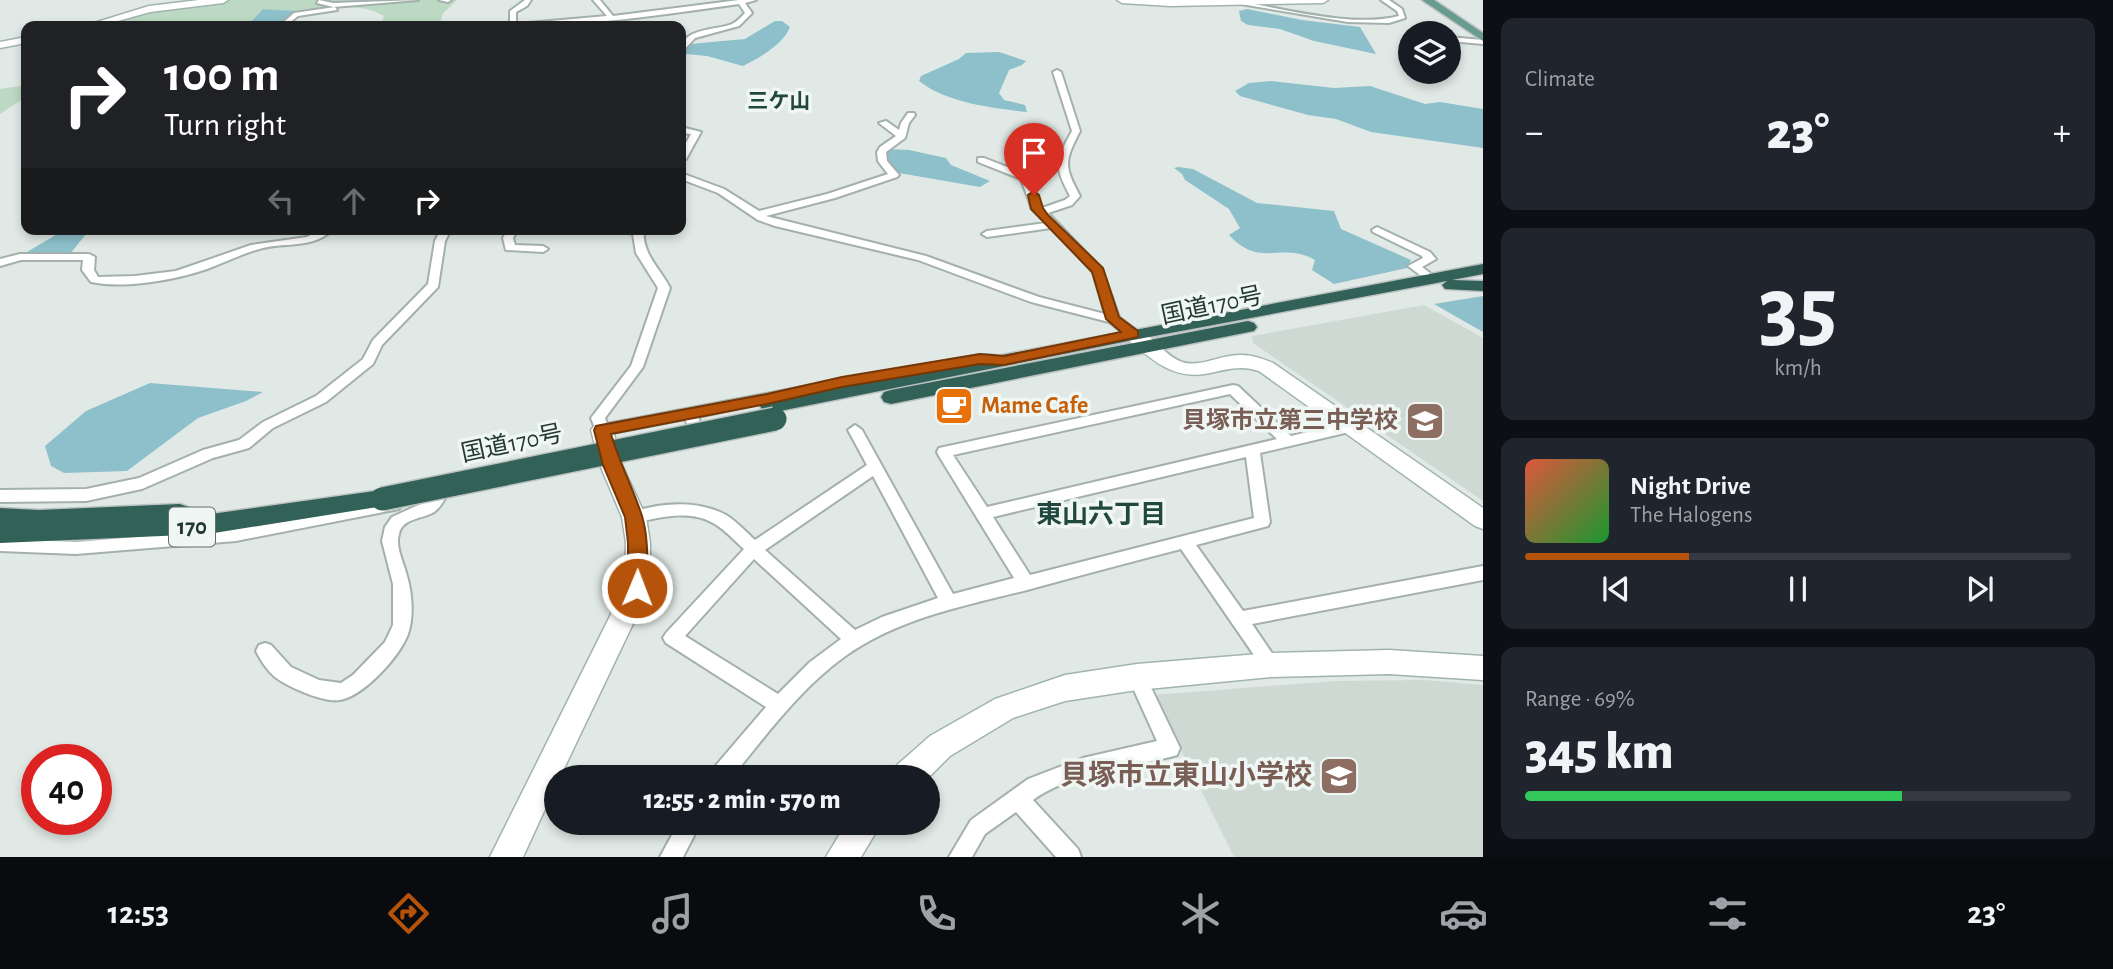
<!DOCTYPE html>
<meta charset="utf-8">
<style>
:root{--surface:#171b24;--page:#20242c;--text:#f1f3f6;--muted:#9ea1a6;--line:#363941;--accent:#b45309}
body{margin:0;font-family:"Alegreya Sans","Noto Sans JP",sans-serif;background:var(--page);color:var(--text);height:100vh;display:flex;flex-direction:column;font-size:26px;white-space:nowrap}
*{box-sizing:border-box;margin:0}
p{font-size:23px;color:var(--muted)}
.icon{flex:none;width:38px;height:38px;fill:none;stroke:currentColor;stroke-width:2;stroke-linecap:round;stroke-linejoin:round}
.map{position:relative;flex:1;overflow:hidden}
.drawer{display:flex;flex-direction:column;gap:18px;padding:18px;background:#0d0f14;width:630px}
.drawer>*{flex:none}
.hud{position:absolute;left:21px;top:21px;width:665px;height:214px;border-radius:14px;box-shadow:0 4px 10px #0003;background:#202124;color:#fff;overflow:hidden}
.tools{position:absolute;left:1398px;top:21px;display:grid;gap:14px}
.tools a{display:grid;place-items:center;width:63px;height:63px;border-radius:50%;background:var(--surface);box-shadow:0 4px 10px #0003;font-size:35px}
.speed{position:absolute;left:21px;top:744px;display:flex;gap:14px;font-size:35px;font-weight:700;text-align:center}
.speed>*{display:grid;place-content:center;width:91px;height:91px;border-radius:50%;background:var(--surface);box-shadow:0 4px 10px #0003;line-height:1}
.speed .limit{border:10px solid #d22;background:#fff;color:#111}
.pin{position:absolute;display:grid;place-items:center;width:60px;height:60px;color:#fff;margin:-72px -30px;border-radius:50% 50% 50% 0;rotate:-45deg;box-shadow:0 0 7px #0007}
.pin .icon{rotate:45deg}
.me{position:absolute;width:77px;margin:-38px;rotate:1deg;stroke-linejoin:round;filter:drop-shadow(0 0 5px #0008)}
.turn{display:flex;align-items:center;gap:24px;height:147px;padding:0 28px;font-size:32px}
.turn .icon{width:91px;height:91px;stroke-width:2.5}
.turn b{display:block;font-size:49px;line-height:60px}
.lanes{display:flex;align-items:center;height:66px;padding:0 28px;background:#0003;justify-content:center;gap:35px;direction:ltr}
.lanes .off{opacity:.35}
.big{font-size:52px;font-weight:800;line-height:1.1}
.drawer .card{flex:1;display:flex;flex-direction:column;justify-content:center;gap:10px;min-width:0;padding:0 24px;border-radius:14px;background:var(--page)}
.drawer .dial{align-items:center;gap:0}
.dial b{font-size:91px;line-height:1}
.song{display:flex;align-items:center;gap:21px}
.cover{width:84px;height:84px;border-radius:10px;background:linear-gradient(135deg,hsl(10 70% 55%),hsl(130 70% 35%))}
.played{height:7px;border-radius:4px;background:linear-gradient(90deg,var(--accent) 30%,var(--line) 30%)}
.keys{display:flex;justify-content:space-around;direction:ltr}
.heat{display:flex;justify-content:space-between;align-items:center;font-size:38px;direction:ltr}
.charge{height:10px;border-radius:5px;background:linear-gradient(90deg,#34c759 69%,var(--line) 0)}
.trip{position:absolute;left:544px;top:765px;width:396px;height:70px;border-radius:35px;background:var(--surface);box-shadow:0 4px 10px #0003;font-weight:800;line-height:70px;text-align:center}
.menu{display:flex;height:112px;justify-content:space-around;align-items:center;background:#090b0e;color:var(--muted)}
.menu .icon{width:49px;height:49px}
.menu .on{color:var(--accent)}
.menu b{font-size:32px;color:var(--text)}
main{display:flex;flex:1;min-height:0}
.map>svg:first-child{display:block}
.built{fill:#ced9d4}
.green{fill:#bbd9c3}
.water{fill:#8dc0ca}
.lines{fill:none;stroke-linecap:round;stroke-linejoin:round}
.street-casing{stroke:#a3b0ac;stroke-width:4}
.secondary-casing{stroke:#a0b4ad;stroke-width:3}
.primary-casing{stroke:#bdc3c2;stroke-width:3}
.highway-casing{stroke:#bdc3c2;stroke-width:3}
.street{fill:#fff;fill-rule:evenodd}
.secondary{fill:#fff;fill-rule:evenodd}
.primary{fill:#699b8e;fill-rule:evenodd}
.highway{fill:#316157;fill-rule:evenodd}
.highway-bridge-casing{stroke:#bdc3c2;stroke-width:26;stroke-linecap:butt}
.highway-bridge{stroke:#316157;stroke-width:23}
.route{fill:#b45309;stroke:#753606;stroke-width:2}
.labels{text-anchor:middle;dominant-baseline:central;stroke-width:7;stroke-linejoin:round;paint-order:stroke}
.far-neighbourhood-label{font-size:21px;font-weight:bold;fill:#21483e;stroke:#f0f6f3}
.shield{fill:#f0f6f3;stroke:#60716c;stroke-width:2}
.shield-label{font-size:23px;font-weight:bold;fill:#223832}
.street-label{font-size:24px;fill:#223832;stroke:#f0f6f3}
.food-label{font-size:24px;font-weight:bold;fill:#c56008;stroke:#f0f6f3;text-anchor:start}
.education-label{font-size:24px;font-weight:bold;fill:#785e54;stroke:#f0f6f3;text-anchor:end}
.neighbourhood-label{font-size:26px;font-weight:bold;fill:#21483e;stroke:#f0f6f3}
.near-education-label{font-size:28px;font-weight:bold;fill:#785e54;stroke:#f0f6f3;text-anchor:end}
</style>
<main>
<div class="map">
<svg width="1483" height="857" viewBox="0 0 1483 857">
<rect width="100%" height="100%" fill="#e0e9e5"/>
<!-- built -->
<g class="built">
<polygon points="1424,305 1483,338 1483,501 1253,343 1252,336"/>
<polygon points="1425,680 1483,685 1483,857 1234,857 1154,695 1335,681"/>
</g>
<!-- green -->
<g class="green">
<path d="M 223,0 L 457,0 L 443,13 L 439,26 L 351,26 L 382,22 L 384,16 C 356,0 330,11 298,10 L 285,21 L 272,26 L 90,26 L 140,11 Z"/>
<polygon points="26,85 26,97 0,114 0,89"/>
</g>
<!-- water -->
<g class="water">
<path d="M 263,9 L 295,11 C 280,26 267,26 247,26 Z"/>
<polygon points="1247,9 1302,20 1360,27 1376,54 1314,41 1280,29 1248,25 1241,21 1239,11"/>
<path d="M 775,21 L 782,21 L 790,27 C 784,44 759,58 743,66 L 707,56 L 686,54 L 684,50 L 690,44 L 745,39 Z"/>
<path d="M 999,52 L 1026,61 L 1022,65 L 1009,70 L 999,93 L 1004,100 L 1025,105 L 1027,112 C 992,108 947,103 919,81 L 921,76 L 959,59 L 966,53 Z"/>
<polygon points="1271,81 1334,88 1370,86 1425,104 1440,102 1483,109 1483,148 1371,132 1336,119 1308,115 1240,96 1235,91 1249,83"/>
<polygon points="885,149 909,150 946,158 951,165 990,181 980,187 899,173 884,158"/>
<path d="M 1178,167 L 1193,169 L 1257,203 L 1334,211 L 1341,229 L 1411,260 L 1407,268 L 1334,284 L 1312,270 L 1315,260 C 1280,240 1262,270 1229,235 L 1240,228 L 1229,209 L 1185,180 L 1182,174 L 1174,168 Z"/>
<polygon points="66,229 90,229 70,254 27,252"/>
<polygon points="1483,296 1483,332 1434,304"/>
<polygon points="150,383 263,392 246,401 198,418 127,471 64,473 51,466 45,446 86,411"/>
</g>
<g class="lines">
<!-- street casing -->
<g class="street-casing">
<g id="street">
<polygon points="319,0 333,3 418,0 333,7 317,3"/>
<polygon points="439,0 451,0 448,2"/>
<path d="M 525,0 L 531,0 L 527,6 L 516,12 L 516,24 L 607,16 L 593,0 L 600,0 L 613,16 L 739,0 L 756,0 L 745,3 L 752,13 L 739,26 L 695,38 L 681,53 C 680,27 715,31 732,24 C 737,22 741,17 745,13 L 739,4 C 663,15 586,26 510,26 L 510,11 Z"/>
<path d="M 1381,0 L 1389,0 L 1402,9 L 1405,18 L 1389,23 L 1348,22 L 1235,3 L 1238,1 C 1284,9 1354,28 1399,16 L 1397,11 Z"/>
<polygon points="335,7 337,10 298,16 289,23 272,26 285,21 294,13"/>
<polygon points="1449,37 1483,40 1483,44 1449,41"/>
<path d="M 1057,70 L 1061,72 L 1080,131 C 1064,162 1064,166 1080,196 L 1072,205 L 1048,213 L 1102,269 L 1119,317 L 1137,331 L 1139,334 L 1137,337 L 1129,337 L 1109,322 L 1031,302 L 918,260 L 775,226 L 758,220 L 718,193 L 681,179 L 681,173 L 724,189 L 759,211 L 827,194 L 888,174 L 878,161 L 877,152 L 880,147 L 896,136 L 879,123 L 886,121 L 899,130 L 901,123 L 908,113 L 914,113 L 915,115 L 909,123 L 905,138 L 886,152 L 887,161 L 899,175 L 897,177 L 835,198 L 766,216 L 926,256 L 1039,297 L 1105,314 L 1093,272 L 1051,228 L 987,237 L 982,234 L 987,231 L 1046,223 L 1032,209 L 1021,179 L 978,162 L 978,158 L 984,158 L 1028,175 L 1042,208 L 1065,200 L 1070,196 C 1054,165 1055,162 1072,131 L 1053,72 Z"/>
<polygon points="681,127 701,132 686,159 681,162 681,152 691,134 681,133"/>
<polygon points="1377,227 1430,252 1436,259 1422,267 1430,273 1428,275 1420,275 1408,266 1423,258 1422,256 1373,232 1372,230"/>
<path d="M 321,229 L 333,229 C 314,249 287,242 263,248 C 243,253 226,262 207,269 C 175,280 125,289 91,282 L 82,270 L 83,260 L 21,260 L 0,266 L 0,259 L 20,254 L 89,254 L 95,257 L 94,270 L 98,277 L 135,276 L 176,271 L 251,245 L 307,237 Z"/>
<polygon points="441,229 451,229 445,241 438,287 382,345 373,364 326,402 273,428 249,448 213,458 142,489 86,501 0,502 0,490 86,489 139,478 203,450 239,440 263,422 316,396 363,359 373,340 428,284 435,241"/>
<polygon points="508,229 518,229 513,238 515,245 543,246 548,249 543,252 506,250 503,238"/>
<path d="M 616,229 L 644,229 C 641,253 660,268 670,288 L 643,367 L 605,418 L 607,424 C 731,401 855,376 980,355 L 999,356 L 1005,360 L 999,364 L 980,363 L 842,386 L 698,417 L 705,433 L 699,444 L 694,445 L 687,440 L 691,433 L 685,419 L 602,435 L 597,433 L 591,418 L 631,366 L 658,288 L 636,253 L 633,234 Z"/>
<path d="M 1233,385 L 1238,386 L 1291,436 L 1353,421 L 1360,426 L 1353,431 L 1260,453 L 1270,522 L 1268,526 L 1196,545 L 1243,611 L 1483,566 L 1483,580 L 1252,624 L 1280,665 L 1277,671 L 1271,673 L 1265,671 L 1181,549 C 1130,562 1078,576 1027,590 C 964,606 898,618 844,657 C 800,689 766,735 732,777 L 709,777 L 712,770 L 766,707 L 666,643 L 663,638 L 666,633 L 744,549 C 735,541 725,530 715,524 C 691,509 660,517 634,523 L 629,521 L 626,517 L 629,513 C 659,503 696,499 726,515 C 736,521 746,532 755,540 L 867,465 L 848,430 L 855,425 L 862,430 L 953,594 L 1014,578 L 939,456 L 937,452 L 939,448 ZM 1230,394 L 1277,439 L 987,507 L 953,455 ZM 1246,457 L 1254,518 L 1030,575 L 993,517 ZM 873,476 L 938,598 L 882,617 L 855,630 L 765,550 ZM 754,559 L 841,639 L 810,662 L 778,694 L 685,636 Z"/>
<path d="M 439,489 L 444,491 L 447,495 C 443,502 440,508 434,512 C 423,519 402,518 399,534 C 395,547 404,563 407,576 C 412,593 414,617 408,634 C 400,656 364,696 340,700 C 324,703 288,687 275,677 C 267,670 261,661 256,651 L 259,645 L 265,643 L 271,645 L 291,667 L 319,680 L 341,683 L 353,675 L 385,642 L 393,625 L 393,584 L 382,541 L 385,527 L 392,517 L 425,502 L 434,491 Z"/>
<polygon points="394,499 399,501 402,505 399,509 236,541 76,554 0,551 0,539 76,542 236,529"/>
<path d="M 1137,669 L 1143,671 L 1180,748 L 1177,755 L 1170,757 C 1128,767 1068,774 1033,800 L 1078,849 L 1081,857 L 1056,857 L 1016,812 L 985,834 L 972,857 L 949,857 L 971,820 L 1028,779 L 1083,758 L 1157,741 L 1128,677 L 1131,671 Z"/>
<polygon points="679,822 701,822 683,857 660,857"/>
</g>
</g>
<!-- secondary casing -->
<g class="secondary-casing">
<g id="secondary">
<polygon points="199,0 228,0 223,3 150,12 100,26 84,26 149,6"/>
<polygon points="1117,0 1328,0 1323,3 1170,6 1122,3"/>
<polygon points="26,37 26,43 0,48 0,42"/>
<path d="M 1133,328 C 1152,333 1163,355 1182,362 C 1198,367 1215,358 1230,356 C 1246,353 1259,357 1273,363 L 1483,508 L 1483,529 L 1475,526 L 1259,371 C 1242,365 1227,369 1210,373 C 1174,381 1152,360 1126,338 L 1124,334 Z"/>
<polygon points="602,423 609,425 613,430 622,465 646,517 650,543 650,588 560,777 556,777 556,785 523,857 490,857 624,588 626,543 622,517 600,465 591,430 595,425"/>
<polygon points="1389,650 1483,656 1483,680 1389,674 1271,677 1137,690 1065,701 1013,718 950,756 928,778 892,777 896,766 930,736 995,699 1065,675 1137,664 1271,653"/>
<polygon points="847,822 882,822 861,857 826,857"/>
</g>
</g>
<!-- primary casing -->
<g class="primary-casing">
<polygon id="primary" points="1422,0 1434,0 1483,33 1483,41"/>
</g>
<!-- highway casing -->
<g class="highway-casing">
<g id="highway">
<polygon points="1483,264 1483,274 1452,280 1483,281 1483,291 1445,289 1442,285 1447,281 1133,340 770,413 763,411 760,406 763,401 770,399"/>
<polygon points="1248,321 1254,323 1257,327 1254,331 891,404 884,402 881,397 884,392 891,390"/>
<polygon points="382,490 390,493 393,499 390,505 208,534 0,543 0,508 39,510 180,504 188,507 192,513 190,517"/>
</g>
</g>
<!-- street -->
<use href="#street" class="street"/>
<!-- secondary -->
<use href="#secondary" class="secondary"/>
<!-- primary -->
<use href="#primary" class="primary"/>
<!-- highway -->
<use href="#highway" class="highway"/>
<!-- highway-bridge casing -->
<g class="highway-bridge-casing">
<polyline id="highway-bridge" points="382,499 775,419"/>
</g>
<!-- highway-bridge -->
<use href="#highway-bridge" class="highway-bridge"/>
</g>
<!-- route -->
<path class="route" d="M 1034,191 L 1039,195 L 1043,208 L 1048,215 L 1103,268 L 1119,317 L 1138,331 L 1138,337 L 1004,365 L 980,364 L 842,387 L 767,404 L 611,434 C 619,462 633,488 642,516 C 649,539 647,565 647,588 L 644,594 L 637,596 L 630,594 L 628,588 L 628,543 L 625,517 L 603,465 L 594,430 L 596,426 L 767,394 L 842,377 L 980,354 L 1004,356 L 1121,332 L 1106,319 L 1092,272 L 1031,209 L 1028,195 Z"/>
<!-- icons -->
<defs>
<g id="cafe-square" transform="scale(2.0125)"><rect x="-9" y="-9" width="18" height="18" rx="4" fill="#e8710a" stroke="#f0f6f3"/><path d="M-5.5-4.5H6V0H3Q3 3.5 0 3.5H-2.5Q-5.5 3.5-5.5 0ZM3-3.2v2h1.7v-2ZM-6 4.5H4V6H-6Z" fill="#fff"/></g>
<g id="school-square" transform="scale(2.0125)"><rect x="-9" y="-9" width="18" height="18" rx="4" fill="#8d6e63" stroke="#f0f6f3"/><path d="M0-5L7-2L0 1L-7-2ZM-4 1L0 2.5L4 1V4Q0 6-4 4Z" fill="#fff"/></g>
</defs>
<g fill-rule="evenodd">
<use href="#cafe-square" x="954" y="406"/>
<use href="#school-square" x="1425" y="421"/>
<use href="#school-square" x="1339" y="776"/>
</g>
<g class="labels">
<!-- far-neighbourhood labels -->
<g class="far-neighbourhood-label">
<text x="779" y="101">三ケ山</text>
</g>
<!-- shield labels -->
<rect class="shield" x="169" y="507.5" width="46" height="39" rx="5"/>
<g class="shield-label">
<text x="192" y="527">170</text>
</g>
<!-- street labels -->
<g class="street-label">
<text transform="translate(1212 306) rotate(-12)">国道170号</text>
<text transform="translate(512 444) rotate(-12)">国道170号</text>
</g>
<!-- food labels -->
<g class="food-label">
<text x="981" y="406">Mame Cafe</text>
</g>
<!-- education labels -->
<g class="education-label">
<text x="1398" y="421">貝塚市立第三中学校</text>
</g>
<!-- neighbourhood labels -->
<g class="neighbourhood-label">
<text x="1101" y="515">東山六丁目</text>
</g>
<!-- near-education labels -->
<g class="near-education-label">
<text x="1312" y="776">貝塚市立東山小学校</text>
</g>
</g>
</svg>
<div class="tools">
<a><svg class="icon" aria-label="layers" viewBox="0 0 24 24"><path d="M12 4l9 5-9 5-9-5zM3 14l9 5 9-5"/></svg></a>
</div>
<div class="speed"><div class="limit">40</div></div>
<div class="pin" style="left:1034px;top:195px;background:#d93025"><svg class="icon" aria-label="arrive" viewBox="0 0 24 24"><path d="M6 21V4h12l-3 4 3 4H6"/></svg></div>
<svg class="me" style="left:637px;top:588px" viewBox="-20 -20 40 40"><circle r="17" fill="#b45309" stroke="#fff" stroke-width="3"/><path d="M0-11L8 9 0 5-8 9z" fill="#fff"/></svg>
<div class="trip">12:55 · 2 min · 570 m</div>
<div class="hud">
<div class="turn"><svg class="icon" aria-label="right" viewBox="0 0 24 24"><path d="M7 20v-9h11M14 6l5 5-5 5"/></svg><div><b>100 m</b>Turn right</div></div>
<div class="lanes"><svg class="icon off" aria-label="left" viewBox="0 0 24 24"><path d="M17 20v-9H6M10 6l-5 5 5 5"/></svg><svg class="icon off" aria-label="ahead" viewBox="0 0 24 24"><path d="M12 20V5M6 11l6-6 6 6"/></svg><svg class="icon" aria-label="right" viewBox="0 0 24 24"><path d="M7 20v-9h11M14 6l5 5-5 5"/></svg></div>
</div>
</div>
<section class="drawer">
<div class="card"><p>Climate</p>
<div class="heat"><a>−</a><b class="big">23°</b><a>+</a></div>
</div>
<div class="card dial"><b>35</b><p>km/h</p></div>
<div class="card">
<div class="song"><i class="cover"></i><div><b>Night Drive</b><p>The Halogens</p></div></div>
<div class="played"></div>
<div class="keys"><svg class="icon" aria-label="previous" viewBox="0 0 24 24"><path d="M18 5L8 12l10 7zM5 5v14"/></svg><svg class="icon" aria-label="pause" viewBox="0 0 24 24"><path d="M8 5v14M16 5v14"/></svg><svg class="icon" aria-label="next" viewBox="0 0 24 24"><path d="M6 5l10 7-10 7zM19 5v14"/></svg></div>
</div>
<div class="card"><p>Range · 69%</p><b class="big">345 km</b><div class="charge"></div></div>
</section>
</main>
<nav class="menu">
<b>12:53</b>
<svg class="icon on" aria-label="directions" viewBox="0 0 24 24"><path d="M12 3l9 9-9 9-9-9zM9 14v-3h6M13 9l2 2-2 2"/></svg>
<svg class="icon" aria-label="music" viewBox="0 0 24 24"><path d="M9 18V5l10-2v13"/><circle cx="6" cy="18" r="3"/><circle cx="16" cy="16" r="3"/></svg>
<svg class="icon" aria-label="phone" viewBox="0 0 24 24"><path d="M5 4h4l2 5-3 2q2 4 5 5l2-3 5 2v4C11 20 4 13 5 4z"/></svg>
<svg class="icon" aria-label="climate" viewBox="0 0 24 24"><path d="M12 3v18M4 7l16 10M4 17L20 7"/></svg>
<svg class="icon" aria-label="car" viewBox="0 0 24 24"><path d="M5 17H2v-5l4-1 3-4h7l3 4 3 1v5h-3M9 17h6M6 11h13"/><circle cx="7" cy="17" r="2"/><circle cx="17" cy="17" r="2"/></svg>
<svg class="icon" aria-label="filters" viewBox="0 0 24 24"><path d="M4 7h16M4 17h16"/><circle cx="9" cy="7" r="2"/><circle cx="15" cy="17" r="2"/></svg>
<b>23°</b>
</nav>
